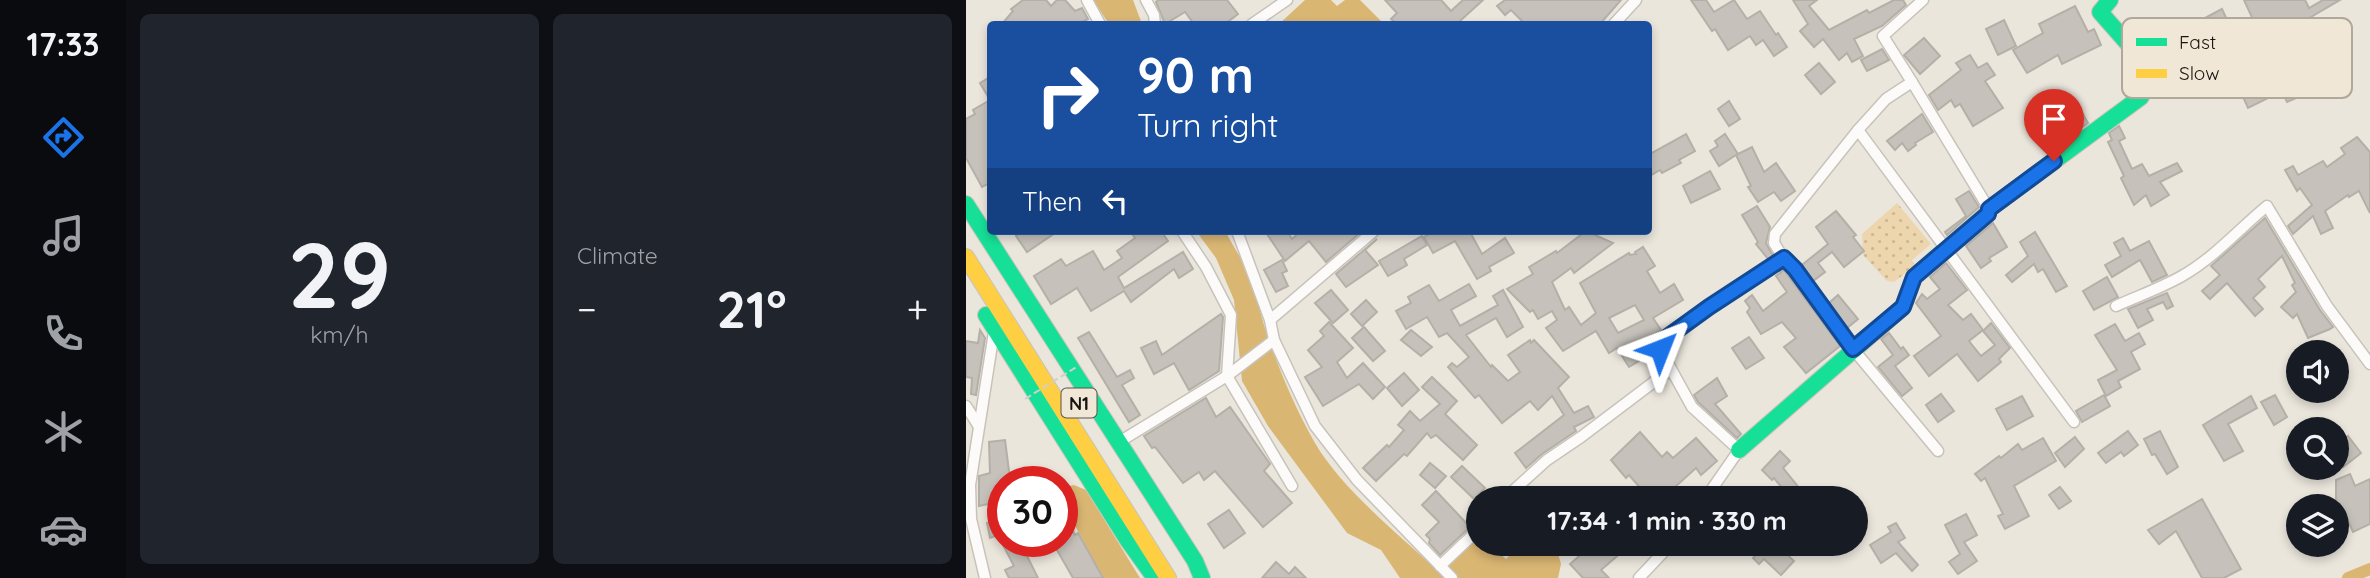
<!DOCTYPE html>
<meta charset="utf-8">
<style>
:root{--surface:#171b24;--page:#20242c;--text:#f1f3f6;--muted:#9ea1a6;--accent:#1a73e8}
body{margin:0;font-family:Quicksand,sans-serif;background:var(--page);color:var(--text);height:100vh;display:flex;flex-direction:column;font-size:26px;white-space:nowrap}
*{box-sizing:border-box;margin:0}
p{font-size:23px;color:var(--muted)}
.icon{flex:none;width:38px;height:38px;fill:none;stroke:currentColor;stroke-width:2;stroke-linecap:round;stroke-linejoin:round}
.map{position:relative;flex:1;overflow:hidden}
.side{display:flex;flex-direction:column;gap:14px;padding:14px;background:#0d0f14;width:840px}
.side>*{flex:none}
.hud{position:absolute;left:21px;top:21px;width:665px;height:214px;border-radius:7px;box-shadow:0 4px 10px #0003;background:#1a4fa0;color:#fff;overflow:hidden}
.tools{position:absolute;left:1320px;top:340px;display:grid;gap:14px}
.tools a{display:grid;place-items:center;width:63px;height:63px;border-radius:50%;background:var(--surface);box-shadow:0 4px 10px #0003;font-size:35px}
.speed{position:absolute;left:21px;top:466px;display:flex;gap:14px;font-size:35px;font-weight:700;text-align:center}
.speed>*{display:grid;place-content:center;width:91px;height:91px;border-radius:50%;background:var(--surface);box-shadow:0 4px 10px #0003;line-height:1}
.speed .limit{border:10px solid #d22;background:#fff;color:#111}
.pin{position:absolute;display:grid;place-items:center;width:60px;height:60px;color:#fff;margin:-72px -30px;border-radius:50% 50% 50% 0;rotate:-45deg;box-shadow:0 0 7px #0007}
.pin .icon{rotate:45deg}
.me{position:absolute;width:77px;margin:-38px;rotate:45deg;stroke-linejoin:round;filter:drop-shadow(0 0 5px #0008)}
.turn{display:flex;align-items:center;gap:24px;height:147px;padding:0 35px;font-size:32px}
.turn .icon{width:91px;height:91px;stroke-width:2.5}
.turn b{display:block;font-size:49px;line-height:60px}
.then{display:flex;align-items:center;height:66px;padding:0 35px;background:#0003;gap:14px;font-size:26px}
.big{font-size:52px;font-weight:700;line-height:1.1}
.side .tile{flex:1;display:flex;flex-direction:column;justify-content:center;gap:10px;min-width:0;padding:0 24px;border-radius:10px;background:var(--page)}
.side .dial{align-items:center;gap:0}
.dial b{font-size:91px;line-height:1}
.heat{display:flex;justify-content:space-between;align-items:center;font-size:38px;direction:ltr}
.side .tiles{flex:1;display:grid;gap:14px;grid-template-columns:repeat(2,1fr)}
.trip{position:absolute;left:500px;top:486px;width:402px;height:70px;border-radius:35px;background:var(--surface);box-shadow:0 4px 10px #0003;font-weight:700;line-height:70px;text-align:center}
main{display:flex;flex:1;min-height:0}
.tab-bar{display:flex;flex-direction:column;width:126px;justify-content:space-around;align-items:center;background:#090b0e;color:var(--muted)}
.tab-bar .icon{width:49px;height:49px}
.tab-bar .active{color:var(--accent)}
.tab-bar b{font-size:32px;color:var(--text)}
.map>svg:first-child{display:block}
.park{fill:url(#park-dots)}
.water{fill:#dab673}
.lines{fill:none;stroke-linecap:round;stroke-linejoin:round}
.canal{stroke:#dab673;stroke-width:12}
.building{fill:#c6c2bb;stroke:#b4b0a8;stroke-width:2;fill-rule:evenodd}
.street-casing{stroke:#c7c3bb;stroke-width:13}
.fast-casing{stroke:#c7c3bb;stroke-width:18}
.slow-casing{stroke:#c7c3bb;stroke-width:18}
.street{stroke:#fcfbfa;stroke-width:10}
.fast{stroke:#16e098;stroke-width:16}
.slow{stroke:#ffcf43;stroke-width:16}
.path-bridge{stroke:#d1cfcd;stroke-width:2;stroke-dasharray:7 3.5;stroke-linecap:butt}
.route-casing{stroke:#114b97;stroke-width:18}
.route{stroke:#1a73e8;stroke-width:12}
.labels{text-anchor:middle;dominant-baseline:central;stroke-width:5;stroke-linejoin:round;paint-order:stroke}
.shield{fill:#f1e7d6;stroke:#59544b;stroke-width:2}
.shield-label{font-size:18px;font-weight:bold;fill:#18150f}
.key{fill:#f1e7d6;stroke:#b0a89a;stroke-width:2}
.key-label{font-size:19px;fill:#18150f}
</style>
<main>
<nav class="tab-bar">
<b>17:33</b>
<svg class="icon active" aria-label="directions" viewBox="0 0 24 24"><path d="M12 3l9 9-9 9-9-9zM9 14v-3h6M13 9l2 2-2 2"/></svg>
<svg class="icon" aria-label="music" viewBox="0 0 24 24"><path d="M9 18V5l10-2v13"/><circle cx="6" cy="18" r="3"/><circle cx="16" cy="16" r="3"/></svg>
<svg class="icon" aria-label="phone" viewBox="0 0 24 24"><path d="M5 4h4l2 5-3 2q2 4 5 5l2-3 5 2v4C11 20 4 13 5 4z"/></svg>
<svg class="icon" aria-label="climate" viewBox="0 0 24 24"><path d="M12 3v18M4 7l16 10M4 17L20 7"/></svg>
<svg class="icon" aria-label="car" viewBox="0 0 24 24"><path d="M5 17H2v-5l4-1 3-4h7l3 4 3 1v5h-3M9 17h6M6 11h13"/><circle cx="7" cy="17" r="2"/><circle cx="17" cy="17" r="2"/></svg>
</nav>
<section class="side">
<div class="tiles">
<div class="tile dial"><b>29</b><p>km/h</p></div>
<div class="tile"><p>Climate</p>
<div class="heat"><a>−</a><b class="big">21°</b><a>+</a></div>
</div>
</div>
</section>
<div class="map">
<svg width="1404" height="578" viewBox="0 0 1404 578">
<defs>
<pattern id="park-dots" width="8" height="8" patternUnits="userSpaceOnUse" patternTransform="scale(1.75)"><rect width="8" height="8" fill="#edd6ae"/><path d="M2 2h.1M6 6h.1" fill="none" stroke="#cab794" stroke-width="1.8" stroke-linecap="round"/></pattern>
</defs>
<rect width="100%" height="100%" fill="#ebe6dc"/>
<!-- park -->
<polygon class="park" points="931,203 965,244 946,260 949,266 928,282 921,281 897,255 896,234"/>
<!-- water -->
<g class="water">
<polygon points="127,0 167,0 176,24 143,24"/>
<polygon points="339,0 365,0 371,6 379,0 394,0 418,24 313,24"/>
<path d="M 230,231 L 259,231 C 267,246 278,262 285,278 C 291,293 293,309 298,325 C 311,365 328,406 349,443 C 375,488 433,535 472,571 L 513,536 L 513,544 L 523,544 L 540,559 L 555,544 L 593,544 L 591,550 L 595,564 L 592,578 L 434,578 L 415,550 L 381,533 L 302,426 L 276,381 L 268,300 L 250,258 Z"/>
<polygon points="108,485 120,490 174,578 137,578 104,516 96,509 96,488"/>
</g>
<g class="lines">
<!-- canal -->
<polyline class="canal" points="1382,578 1404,569"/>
</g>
<!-- building -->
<g class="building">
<polygon points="57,0 80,0 85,6 91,0 99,0 109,11 116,8 122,19 112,24 36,24 47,11 45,9"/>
<polygon points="192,0 261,0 272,14 259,24 228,24 219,12 199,24 190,2"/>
<polygon points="419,0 475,0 485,11 497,0 517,0 494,21 497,24 431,24 425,19 431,13"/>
<polygon points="539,0 655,0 634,24 559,24 545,10 539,15 531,6"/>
<polygon points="725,0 740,0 748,12 768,0 781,19 794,11 810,35 812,33 821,47 808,56 797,40 790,45 784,36 762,50 749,29 746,31"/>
<polygon points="827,0 851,0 843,6 863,30 901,10 903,13 928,0 937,0 940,5 916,26 888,39 897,56 886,62 881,53 873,60 857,39 848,47 834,31 842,24"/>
<polygon points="1278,0 1339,0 1343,8 1357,0 1374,0 1345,17 1347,20 1333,28 1346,55 1337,59 1317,22 1303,29 1328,86 1330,85 1335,96 1321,102 1316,91 1282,108 1270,81 1284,75 1266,38 1290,26"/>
<polygon points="1109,6 1122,32 1128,29 1135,45 1096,64 1092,55 1061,73 1047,50 1077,33 1073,24"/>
<polygon points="1256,9 1262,22 1245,30 1239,18"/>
<polygon points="1038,20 1050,46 1032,55 1020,29"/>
<polygon points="958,38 974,56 954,74 938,55"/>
<polygon points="916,49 923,60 901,71 895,60"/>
<polygon points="1004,55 1012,68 1021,63 1029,75 1019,81 1037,108 1007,126 994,104 989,107 985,100 972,110 963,95 995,70 990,63"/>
<polygon points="853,63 869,82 855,94 839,75"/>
<polygon points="24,77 24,183 16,187 0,158 0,119 9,114 7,110 24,100 14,83"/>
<polygon points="1078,100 1093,127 1115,111 1122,123 1095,143 1093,139 1087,143 1066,106"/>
<polygon points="763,101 774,119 763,126 752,109"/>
<polygon points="956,114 967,132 949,143 950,145 942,151 936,143 929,150 921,141"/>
<polygon points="1153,126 1159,138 1153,141 1166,169 1176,164 1183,176 1211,163 1216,171 1194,182 1203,195 1185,206 1180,195 1168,205 1155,178 1158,176 1142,142 1146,140 1143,133"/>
<polygon points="720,134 729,151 713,160 715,163 696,173 694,170 682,177 682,155"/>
<polygon points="759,134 772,154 770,155 786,147 798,172 810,163 829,191 815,201 808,192 792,202 782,187 785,186 770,155 753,166 744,151 752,146 749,141"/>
<polygon points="1391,137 1404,152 1404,213 1393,191 1383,197 1382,195 1359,211 1367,228 1355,234 1347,216 1327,234 1322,226 1346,205 1334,188 1331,191 1319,170 1327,166 1332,175 1357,161 1361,167 1379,154 1375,148"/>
<polygon points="744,171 754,189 725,203 717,186"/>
<polygon points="1003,191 1013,207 981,235 979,232 1000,216 990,199"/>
<polygon points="791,206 804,227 800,243 807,256 802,259 790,244 792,242 776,215"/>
<polygon points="870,211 890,235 887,237 898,251 878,267 866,252 852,263 859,272 847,281 836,265 862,244 850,227"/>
<polygon points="1299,218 1354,310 1367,327 1364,329 1342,338 1331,314 1327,318 1315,307 1330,292 1326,285 1329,283 1316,256 1292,279 1299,287 1287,298 1297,309 1289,316 1261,283 1244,299 1236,291 1254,275 1245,266"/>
<polygon points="1027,223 1041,247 1023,258 1025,261 1015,268 1000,246"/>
<polygon points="57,231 92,231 61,252 50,236"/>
<polygon points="164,231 195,231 202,241 152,277 158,288 217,252 227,269 213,278 208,269 165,302 158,291 125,311 111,288 85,304 68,276 95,259 100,266 127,251 138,270 156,258 151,251 169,238"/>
<polygon points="299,231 321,231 326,239 335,231 396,231 360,262 343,241 319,261"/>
<polygon points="469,231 506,231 504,232 516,254 539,238 548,253 523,267 525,271 511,279 489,241 467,253 458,237"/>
<path d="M 620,231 L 647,243 L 608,273 L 605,268 L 586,282 L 599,310 L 603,307 L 615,325 L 630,313 L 614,283 L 663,253 L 664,255 L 670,254 L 669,252 L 677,247 L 689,266 L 681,271 L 694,293 L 708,284 L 717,300 L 687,318 L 695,330 L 670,345 L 678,358 L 663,367 L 651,348 L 643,353 L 630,331 L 597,351 L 580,328 L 591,320 L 586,311 L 572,319 L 567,310 L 564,312 L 541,289 L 567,274 L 563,267 L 590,251 L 591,253 ZM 669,305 L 678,320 L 652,333 L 643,318 Z"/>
<polygon points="1069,232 1101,286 1090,292 1077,269 1072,272 1068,264 1046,282 1040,275 1062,256 1054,242"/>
<polygon points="456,236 461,245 438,259 441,265 422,276 413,261"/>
<polygon points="1157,238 1164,251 1183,241 1201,275 1186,282 1174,260 1146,277 1139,265 1155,256 1148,243"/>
<polygon points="411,239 399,250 412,265 380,287 370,274"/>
<polygon points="316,260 321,271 316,273 322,286 310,292 298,270"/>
<polygon points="980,263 1001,290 982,305 997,320 1005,314 1017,330 1003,341 1015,356 1029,345 1017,331 1025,323 1044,348 1033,359 1035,362 1012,381 991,354 963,376 948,356 975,336 950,303 956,294 961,299 974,289 964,277"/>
<polygon points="818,270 874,346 840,373 818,347 830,338 816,322 795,334 781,312 784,308 779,301 786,295 797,311 821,292 810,276"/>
<polygon points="1141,277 1152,297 1128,310 1117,291"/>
<polygon points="503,284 510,296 485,310 494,326 532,305 527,296 537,290 557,327 541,337 530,318 500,335 525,367 526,365 542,381 554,372 542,355 564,340 565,343 568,340 603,377 592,388 608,413 622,406 628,417 608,427 610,431 576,454 560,468 549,453 598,415 586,396 572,410 564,401 536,423 513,395 509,398 482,367 486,363 491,367 503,357 481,333 473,337 461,317 440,329 430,311 445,303 442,297 463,285 473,301"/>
<polygon points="365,290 382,310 367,323 349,303"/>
<polygon points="1201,293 1207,306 1201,309 1197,302 1181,309 1187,320 1172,328 1162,309"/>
<polygon points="872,295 892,319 881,328 863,303"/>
<polygon points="400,300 411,312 396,326 385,314"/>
<polygon points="255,314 257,317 253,371 223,390 208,363 188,374 175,348 190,341 196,355"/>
<polygon points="363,322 387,348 371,362 381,378 397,363 419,387 407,399 393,384 357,406 339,377 356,367 342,350 358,336 354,331"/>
<polygon points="1149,324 1159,341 1173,333 1179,344 1165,352 1174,369 1152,381 1155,387 1140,396 1132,380 1151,370 1129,335"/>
<polygon points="398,327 419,351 407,361 386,338"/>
<polygon points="14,330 19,338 10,395 5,394 6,378 0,377 0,341 12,343"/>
<polygon points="445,330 466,347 455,356 435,340"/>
<polygon points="123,332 151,377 164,370 168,378 156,385 174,415 163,422 112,338"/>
<polygon points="923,333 935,349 937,347 943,355 929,366 946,388 936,396 912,367 927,355 915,339"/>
<polygon points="783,337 798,358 780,369 766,348"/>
<polygon points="438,373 453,390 436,406 421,388"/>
<polygon points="466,377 491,401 479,414 511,445 497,460 470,435 465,438 461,433 441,456 438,454 410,481 397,468 421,445 423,447 438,430 432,425 444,411 454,421 474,404 456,387"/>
<polygon points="751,378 761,396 749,404 775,434 771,438 732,402 728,395"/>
<polygon points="975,394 988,411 972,422 960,405"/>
<polygon points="1138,395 1144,406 1116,422 1110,411"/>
<polygon points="1309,395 1321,417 1308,425 1295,402"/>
<polygon points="1056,396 1067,416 1041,430 1030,409"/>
<polygon points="1285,396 1291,408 1262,424 1277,451 1258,461 1237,425"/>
<polygon points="240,398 250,417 264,407 304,464 298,471 326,503 297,527 249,471 238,480 233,472 217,483 189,447 186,448 178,436"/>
<polygon points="1162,431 1172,445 1158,456 1155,452 1140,463 1132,453"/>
<polygon points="1194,431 1212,467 1201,474 1189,454 1186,455 1178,439"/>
<polygon points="674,432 696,457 701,452 707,458 730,438 751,461 735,475 730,468 709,487 719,499 684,499 663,475 660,478 645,460"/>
<polygon points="1382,436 1395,453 1377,467 1370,458 1370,446"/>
<polygon points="1109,437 1118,449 1099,467 1089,453"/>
<polygon points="1077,438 1090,461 1048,486 1063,516 1039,529 1032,516 1037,514 1019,478 1015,481 1009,474 1033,456 1035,458 1052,444 1056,450"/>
<polygon points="39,440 43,471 48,481 37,481 37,533 24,538 21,523 31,520 27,503 13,506 13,476 24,473 23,442"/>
<polygon points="814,451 824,461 817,468 842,499 825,499 808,478 806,480 796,470"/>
<polygon points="464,463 480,476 469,488 454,475"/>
<polygon points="496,466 519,488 508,499 485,477"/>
<polygon points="1384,474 1389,486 1404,479 1404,524 1387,532 1383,523 1370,530 1370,480"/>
<polygon points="1094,487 1105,501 1093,509 1083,495"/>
<polygon points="470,491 504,527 474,555 463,543 464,539 460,535 473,522 456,505"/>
<polygon points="1236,499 1275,569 1258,578 1236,578 1210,531 1193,544 1182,530"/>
<polygon points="96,508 109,535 112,533 137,578 107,578 87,543 61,556 72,578 43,578 39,570 48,566 35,541 96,541"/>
<polygon points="263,510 279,533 258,548 242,524"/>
<polygon points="1000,514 1011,535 998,542 1011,561 992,574 983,562 994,554 979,525"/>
<polygon points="930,523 939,538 932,542 952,565 946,571 930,553 915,563 904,545 925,532 922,527"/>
<polygon points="632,544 652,544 657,551 635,570 643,578 617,578 604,564 620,550 622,553"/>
<polygon points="801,544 805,544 813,553 816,550 828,561 815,575 798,559 793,564 787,558"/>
<polygon points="310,562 323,574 329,567 340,578 296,578"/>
</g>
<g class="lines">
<!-- street casing -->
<g class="street-casing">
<g id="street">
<polyline points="121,0 134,24"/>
<polyline points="180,0 188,15 189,24"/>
<polyline points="957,0 917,36 946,82 920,99 892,130 1108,422"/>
<polyline points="286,24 321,0"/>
<polyline points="648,24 670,0"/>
<polyline points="946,82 1023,209"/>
<polyline points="216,231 240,267 265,315 261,376 326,486"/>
<polyline points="271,231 304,320 308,340 349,426 391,480 486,578"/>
<polyline points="818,259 808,243 809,234 892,130"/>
<path d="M 1150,306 C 1172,296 1195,288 1216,276 C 1248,258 1273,229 1301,206 L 1361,306 L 1404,364"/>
<polyline points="304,320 408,231"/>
<polyline points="0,406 12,425"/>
<polyline points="153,442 261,376 308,340"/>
<polyline points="538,499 581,460 615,437 705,369"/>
<polyline points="739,499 773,450 726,407 694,349 696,341 743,307 818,259 829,269 877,337 972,451"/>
<polyline points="474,566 512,530 513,519"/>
<polyline points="19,578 5,519 4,485 28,332"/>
<polyline points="673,578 705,544"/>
</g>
</g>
<!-- fast casing -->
<g class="fast-casing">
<g id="fast">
<polyline points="0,204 229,561 236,578"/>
<polyline points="20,315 161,539 186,574"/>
<polyline points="773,450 937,307 948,277 1022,213 1023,209 1175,97 1186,71 1134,12 1144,0"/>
</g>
</g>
<!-- slow casing -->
<g class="slow-casing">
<polyline id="slow" points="0,257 202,578"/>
</g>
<!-- street -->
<use href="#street" class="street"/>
<!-- fast -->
<use href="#fast" class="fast"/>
<!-- slow -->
<use href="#slow" class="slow"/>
<!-- path-bridge -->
<polyline class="path-bridge" points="59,399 112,366"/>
</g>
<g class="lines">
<!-- route casing -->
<g class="route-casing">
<polyline id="route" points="694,349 696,341 743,307 818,258 829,269 887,349 937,307 948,277 1022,214 1023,209 1088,161"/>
</g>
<!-- route -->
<use href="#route" class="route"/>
</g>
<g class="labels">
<!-- shield labels -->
<rect class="shield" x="95.5" y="388.5" width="35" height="29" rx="5"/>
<g class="shield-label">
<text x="113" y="403">N1</text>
</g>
</g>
<!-- legend -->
<rect x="1156" y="18" width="230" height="80" rx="10" class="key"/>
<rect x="1170" y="38" width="31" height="8" fill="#16e098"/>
<rect x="1170" y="69" width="31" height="9" fill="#ffcf43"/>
<g class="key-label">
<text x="1213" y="49">Fast</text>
<text x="1213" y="80">Slow</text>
</g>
</svg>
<div class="tools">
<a><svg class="icon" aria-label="sound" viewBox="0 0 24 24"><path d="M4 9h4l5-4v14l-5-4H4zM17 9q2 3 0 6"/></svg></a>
<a><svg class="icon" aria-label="search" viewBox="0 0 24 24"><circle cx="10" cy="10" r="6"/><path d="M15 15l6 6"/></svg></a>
<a><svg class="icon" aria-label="layers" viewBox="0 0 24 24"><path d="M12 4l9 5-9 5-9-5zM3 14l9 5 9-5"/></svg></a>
</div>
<div class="speed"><div class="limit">30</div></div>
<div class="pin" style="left:1088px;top:161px;background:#d93025"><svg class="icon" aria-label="arrive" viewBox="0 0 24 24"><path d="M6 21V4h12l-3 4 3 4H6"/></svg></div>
<svg class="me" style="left:694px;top:349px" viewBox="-20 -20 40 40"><path d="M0-17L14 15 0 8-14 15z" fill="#1a73e8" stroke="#fff" stroke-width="4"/></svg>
<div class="trip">17:34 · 1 min · 330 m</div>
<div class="hud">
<div class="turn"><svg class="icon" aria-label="right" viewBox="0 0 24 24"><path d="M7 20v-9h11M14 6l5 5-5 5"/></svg><div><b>90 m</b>Turn right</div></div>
<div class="then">Then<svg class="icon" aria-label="left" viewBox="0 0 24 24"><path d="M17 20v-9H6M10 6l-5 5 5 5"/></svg></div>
</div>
</div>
</main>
